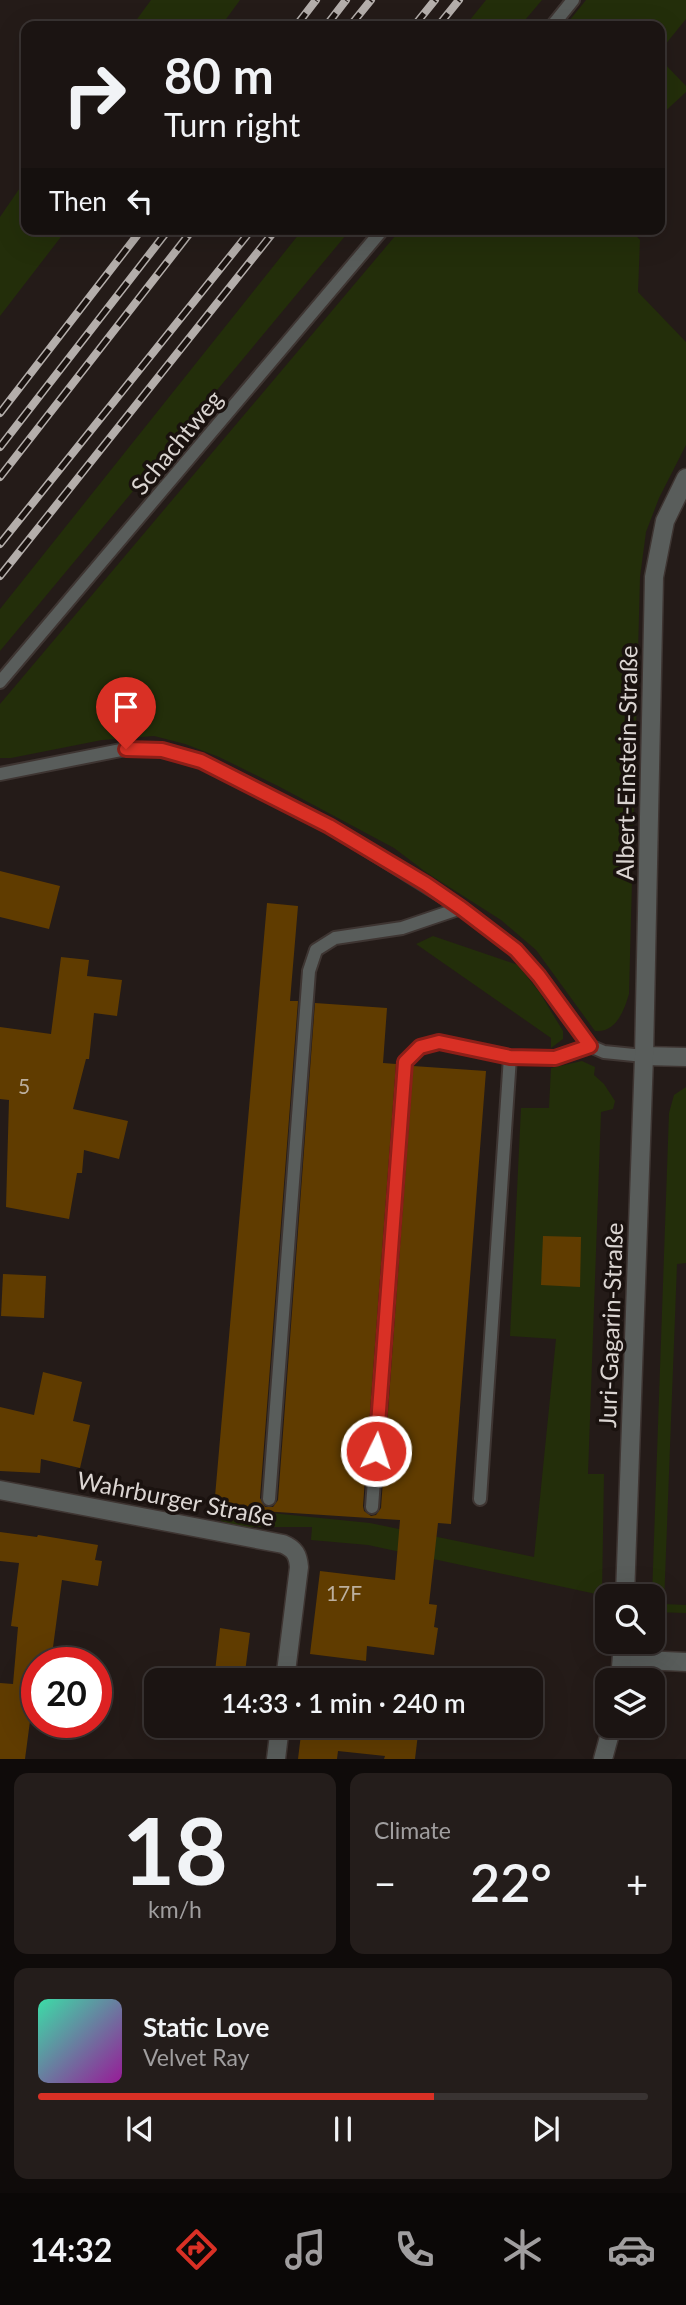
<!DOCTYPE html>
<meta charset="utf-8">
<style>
:root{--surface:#1b1412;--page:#241d1b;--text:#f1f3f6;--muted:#a09e9f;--line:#393332;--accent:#d93025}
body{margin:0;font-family:Lato,sans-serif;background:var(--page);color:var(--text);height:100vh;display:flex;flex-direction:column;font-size:26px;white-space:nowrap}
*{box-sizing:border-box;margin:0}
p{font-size:23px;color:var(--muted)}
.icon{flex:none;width:38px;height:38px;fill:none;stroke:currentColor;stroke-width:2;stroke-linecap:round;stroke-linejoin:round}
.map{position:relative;height:1759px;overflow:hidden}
.drawer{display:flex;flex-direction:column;gap:14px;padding:14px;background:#0f0b0a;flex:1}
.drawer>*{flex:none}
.banner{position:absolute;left:21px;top:21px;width:644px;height:214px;border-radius:14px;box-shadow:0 7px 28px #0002,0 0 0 2px var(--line);background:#1b1412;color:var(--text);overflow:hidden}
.buttons{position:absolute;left:595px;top:1584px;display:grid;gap:14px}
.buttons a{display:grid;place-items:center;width:70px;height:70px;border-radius:14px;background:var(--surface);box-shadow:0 7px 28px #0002,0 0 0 2px var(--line);font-size:35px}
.speed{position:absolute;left:21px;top:1647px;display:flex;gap:14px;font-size:35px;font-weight:700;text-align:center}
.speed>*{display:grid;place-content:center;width:91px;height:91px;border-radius:50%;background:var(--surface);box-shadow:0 7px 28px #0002,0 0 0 2px var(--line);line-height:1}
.speed .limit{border:10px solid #d22;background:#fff;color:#111}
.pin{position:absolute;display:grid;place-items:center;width:60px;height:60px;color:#fff;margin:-72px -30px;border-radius:50% 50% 50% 0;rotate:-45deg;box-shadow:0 0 7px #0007}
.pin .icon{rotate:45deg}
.me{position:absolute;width:77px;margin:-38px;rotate:4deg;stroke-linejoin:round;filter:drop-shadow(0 0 5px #0008)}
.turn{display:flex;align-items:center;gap:24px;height:147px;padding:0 28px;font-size:32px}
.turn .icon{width:91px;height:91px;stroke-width:2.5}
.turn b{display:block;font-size:49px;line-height:60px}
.then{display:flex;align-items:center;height:66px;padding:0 28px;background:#0003;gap:14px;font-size:26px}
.big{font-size:52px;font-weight:600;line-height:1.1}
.drawer .widget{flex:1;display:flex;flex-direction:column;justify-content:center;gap:10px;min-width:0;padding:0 24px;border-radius:14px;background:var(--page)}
.drawer .dial{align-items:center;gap:0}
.dial b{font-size:91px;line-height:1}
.song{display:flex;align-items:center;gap:21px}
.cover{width:84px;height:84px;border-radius:10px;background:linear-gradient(135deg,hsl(160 70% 55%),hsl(300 70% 35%))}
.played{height:7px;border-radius:4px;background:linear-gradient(90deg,var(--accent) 65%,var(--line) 65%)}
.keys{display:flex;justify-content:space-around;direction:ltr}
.heat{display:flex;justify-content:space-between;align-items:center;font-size:38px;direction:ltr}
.drawer .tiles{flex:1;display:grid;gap:14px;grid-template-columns:1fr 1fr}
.widget:last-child{grid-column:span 2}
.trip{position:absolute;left:144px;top:1668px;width:399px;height:70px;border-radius:14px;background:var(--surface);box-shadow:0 7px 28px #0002,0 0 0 2px var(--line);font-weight:600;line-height:70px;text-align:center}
.tab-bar{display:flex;height:112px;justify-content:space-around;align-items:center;background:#0b0807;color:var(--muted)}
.tab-bar .icon{width:49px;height:49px}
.tab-bar .active{color:var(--accent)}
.tab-bar b{font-size:32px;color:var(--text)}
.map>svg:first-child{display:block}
.green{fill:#232e0a}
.building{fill:#603c00}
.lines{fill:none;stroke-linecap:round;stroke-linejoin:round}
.service-casing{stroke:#3e3532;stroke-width:16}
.minor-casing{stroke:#3e3532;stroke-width:21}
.service{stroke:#595d5b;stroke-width:12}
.minor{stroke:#595d5b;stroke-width:18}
.rail-casing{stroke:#b4aeab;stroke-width:8}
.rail{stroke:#1a120f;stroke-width:5;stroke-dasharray:16;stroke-linecap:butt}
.route-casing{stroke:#8d1f18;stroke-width:18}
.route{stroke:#d93025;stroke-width:12}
.labels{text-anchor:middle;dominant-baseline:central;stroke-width:7;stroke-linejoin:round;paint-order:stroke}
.number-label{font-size:21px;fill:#bcaf9e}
.street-label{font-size:24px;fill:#dbd5d2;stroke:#1a120f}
</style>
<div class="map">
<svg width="686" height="1759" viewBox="0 0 686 1759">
<rect width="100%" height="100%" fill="#241b18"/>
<!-- green -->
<g class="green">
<polygon points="151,0 240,0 221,26 132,26"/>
<polygon points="486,0 542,0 520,26 465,26"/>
<polygon points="586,0 686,0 686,19 660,51 660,26 565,26"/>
<polygon points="661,60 686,86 686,92 660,116"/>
<polygon points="26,179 26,229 67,229 0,316 0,217"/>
<polygon points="303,229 351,229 0,651 0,609"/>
<path d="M 401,229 L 630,229 L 640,240 L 638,292 L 686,342 L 686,445 L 659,498 L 646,532 L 640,577 L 629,994 C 624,1011 616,1033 595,1031 L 536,950 L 501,920 L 427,873 L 394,848 L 278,786 L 219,757 L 185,744 L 154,736 L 102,740 L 11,758 L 0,758 L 0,704 Z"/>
<polygon points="433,936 518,965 540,993 563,1031 563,1039 551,1048 551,1038 416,944"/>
<polygon points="582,1061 595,1067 594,1075 604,1084 615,1101 613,1109 601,1112 588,1474 604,1474 602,1593 596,1594 368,1545 311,1540 312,1527 242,1527 221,1521 222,1508 370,1523 534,1557 556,1339 510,1336 521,1108 549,1108 551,1068"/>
<polygon points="686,1087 686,1263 677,1264 664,1604 686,1605 686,1613 653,1612 652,1596 669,1113 674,1095"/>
</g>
<!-- building -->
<g class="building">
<polygon points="0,871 60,886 49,929 0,917"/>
<polygon points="267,903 298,906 290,1001 298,1001 260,1498 265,1507 273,1507 278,1500 315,1003 387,1008 383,1063 396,1064 363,1506 364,1511 371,1516 376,1515 381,1508 413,1066 486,1071 451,1524 438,1523 429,1604 437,1605 434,1627 438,1628 434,1655 367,1646 366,1661 310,1654 320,1571 395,1580 400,1520 214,1508"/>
<polygon points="61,957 89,960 87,976 122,980 117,1016 94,1013 89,1059 86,1059 73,1109 128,1121 119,1159 84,1150 82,1173 77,1173 69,1219 6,1207 9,1100 0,1099 0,1027 51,1034"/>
<polygon points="543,1236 581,1237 580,1287 541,1285"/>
<polygon points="3,1274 46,1276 44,1318 1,1316"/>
<polygon points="43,1372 82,1382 73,1421 90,1425 80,1468 41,1459 40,1473 0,1471 0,1407 34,1415"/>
<polygon points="0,1532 37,1537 38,1535 98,1545 95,1560 102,1561 98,1586 62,1580 51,1662 37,1662 37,1706 32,1706 25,1759 0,1759 0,1683 13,1684 18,1627 11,1626 19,1563 0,1561"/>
<polygon points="220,1628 250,1633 244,1680 214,1680"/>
<polygon points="302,1726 412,1726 411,1733 418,1734 415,1759 384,1759 385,1756 338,1751 337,1759 298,1759"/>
</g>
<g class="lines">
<!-- service casing -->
<g class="service-casing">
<g id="service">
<polyline points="552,26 573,0"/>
<polyline points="0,682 383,229"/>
<polyline points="0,774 126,749 162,750 201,761 329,826 461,908 516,950 539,976 590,1046 604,1052 644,1056"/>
<polyline points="269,1499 309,971 316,950 335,938 402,928 461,908"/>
<polyline points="480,1499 510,1057"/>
<polyline points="372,1507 405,1062 420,1047 439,1042 510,1057 555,1058 590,1046"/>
</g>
</g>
<!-- minor casing -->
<g class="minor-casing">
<g id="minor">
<polyline points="644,1056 686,1057"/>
<path d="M 0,1490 L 283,1544 C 295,1549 298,1555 299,1567 L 285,1680"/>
<polyline points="625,1596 644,1056 654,577 665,521 686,478"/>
<polyline points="622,1659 686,1662"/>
<polyline points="620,1680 623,1642"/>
<polyline points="276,1759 280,1726"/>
<polyline points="603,1759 612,1726"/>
</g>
</g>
<!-- service -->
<use href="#service" class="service"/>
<!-- minor -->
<use href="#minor" class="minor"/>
<!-- rail casing -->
<g class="rail-casing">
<g id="rail">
<polyline points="296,26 316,0"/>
<polyline points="326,26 346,0"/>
<polyline points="350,26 371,0"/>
<polyline points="414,26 435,0"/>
<polyline points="438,26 459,0"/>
<polyline points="0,413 142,229"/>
<polyline points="0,447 169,229"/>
<polyline points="0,477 193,229"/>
<polyline points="0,544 252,229"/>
<polyline points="0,576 276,229"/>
</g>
</g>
<!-- rail -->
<use href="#rail" class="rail"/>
</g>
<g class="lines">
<!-- route casing -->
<g class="route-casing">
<polyline id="route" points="126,749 162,750 201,761 329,826 426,884 461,908 516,950 539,976 590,1046 555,1058 510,1057 439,1042 420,1047 405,1062 376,1451"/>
</g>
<!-- route -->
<use href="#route" class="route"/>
</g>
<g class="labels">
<!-- number labels -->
<g class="number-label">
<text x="24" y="1085">5</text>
<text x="344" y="1592">17F</text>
</g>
<!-- street labels -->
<g class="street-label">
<text transform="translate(176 442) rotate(-50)">Schachtweg</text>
<text transform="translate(626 763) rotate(-89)">Albert-Einstein-Straße</text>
<text transform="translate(610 1325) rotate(-88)">Juri-Gagarin-Straße</text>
<text transform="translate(176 1498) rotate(11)">Wahrburger Straße</text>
</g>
</g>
</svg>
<div class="buttons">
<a><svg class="icon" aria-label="search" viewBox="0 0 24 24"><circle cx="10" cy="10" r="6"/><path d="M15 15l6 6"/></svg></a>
<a><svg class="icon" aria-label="layers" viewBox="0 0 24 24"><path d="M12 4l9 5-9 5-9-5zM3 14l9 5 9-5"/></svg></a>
</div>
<div class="speed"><div class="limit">20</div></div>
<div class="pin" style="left:126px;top:749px;background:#d93025"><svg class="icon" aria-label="arrive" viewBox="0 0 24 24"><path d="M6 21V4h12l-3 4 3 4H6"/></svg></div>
<svg class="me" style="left:376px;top:1451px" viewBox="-20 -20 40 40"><circle r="17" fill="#d93025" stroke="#fff" stroke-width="3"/><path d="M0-11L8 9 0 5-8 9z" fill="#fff"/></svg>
<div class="trip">14:33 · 1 min · 240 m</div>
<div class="banner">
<div class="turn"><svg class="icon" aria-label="right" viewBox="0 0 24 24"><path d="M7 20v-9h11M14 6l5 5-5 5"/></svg><div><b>80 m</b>Turn right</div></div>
<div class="then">Then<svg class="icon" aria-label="left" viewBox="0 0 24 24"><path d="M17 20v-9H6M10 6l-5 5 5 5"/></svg></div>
</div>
</div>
<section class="drawer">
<div class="tiles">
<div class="widget dial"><b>18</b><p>km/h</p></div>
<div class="widget"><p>Climate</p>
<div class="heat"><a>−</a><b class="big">22°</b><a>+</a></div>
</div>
<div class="widget">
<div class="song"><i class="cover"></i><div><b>Static Love</b><p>Velvet Ray</p></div></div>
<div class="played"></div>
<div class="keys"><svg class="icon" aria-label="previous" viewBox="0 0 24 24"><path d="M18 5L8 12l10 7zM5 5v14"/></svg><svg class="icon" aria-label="pause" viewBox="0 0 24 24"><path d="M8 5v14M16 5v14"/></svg><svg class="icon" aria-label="next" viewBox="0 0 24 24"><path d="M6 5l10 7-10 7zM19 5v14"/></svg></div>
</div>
</div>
</section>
<nav class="tab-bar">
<b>14:32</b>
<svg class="icon active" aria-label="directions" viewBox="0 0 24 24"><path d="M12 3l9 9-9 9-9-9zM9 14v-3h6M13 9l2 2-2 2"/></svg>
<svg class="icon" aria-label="music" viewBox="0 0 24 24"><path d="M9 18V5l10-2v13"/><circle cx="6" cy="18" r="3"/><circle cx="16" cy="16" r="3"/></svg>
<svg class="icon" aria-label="phone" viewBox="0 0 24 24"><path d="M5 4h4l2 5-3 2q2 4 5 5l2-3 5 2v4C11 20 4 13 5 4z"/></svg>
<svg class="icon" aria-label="climate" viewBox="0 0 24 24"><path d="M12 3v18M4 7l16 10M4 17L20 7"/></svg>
<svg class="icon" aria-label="car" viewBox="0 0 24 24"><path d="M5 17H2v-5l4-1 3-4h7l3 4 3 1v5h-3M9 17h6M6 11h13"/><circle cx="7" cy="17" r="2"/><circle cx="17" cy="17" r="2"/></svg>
</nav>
